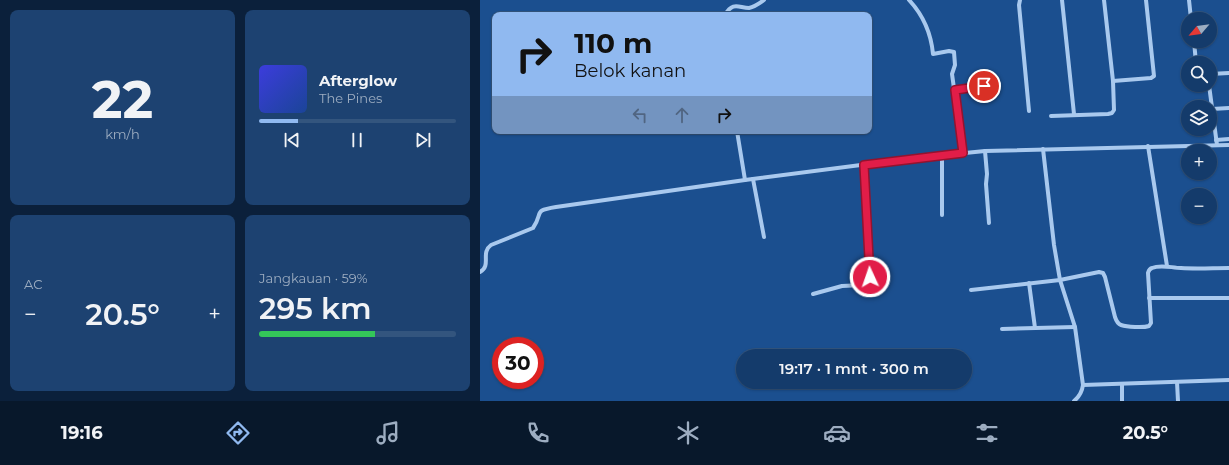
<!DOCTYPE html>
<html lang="id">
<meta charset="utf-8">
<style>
:root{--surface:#143b6b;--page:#1d4271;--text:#f1f3f6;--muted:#9dadc1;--line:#33557e;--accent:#90b9f0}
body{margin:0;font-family:Montserrat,sans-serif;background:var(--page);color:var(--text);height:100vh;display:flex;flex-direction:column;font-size:15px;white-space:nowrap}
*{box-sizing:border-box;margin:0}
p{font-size:13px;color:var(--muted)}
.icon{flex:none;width:22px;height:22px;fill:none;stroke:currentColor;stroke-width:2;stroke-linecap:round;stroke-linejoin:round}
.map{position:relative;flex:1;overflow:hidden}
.sheet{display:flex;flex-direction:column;gap:10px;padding:10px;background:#0b203b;width:480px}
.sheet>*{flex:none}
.banner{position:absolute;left:12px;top:12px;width:380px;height:122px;border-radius:8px;box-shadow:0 1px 3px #0004,0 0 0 1px var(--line);background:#90b9f0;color:#111;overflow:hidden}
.needle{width:26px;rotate:241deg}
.controls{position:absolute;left:701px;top:12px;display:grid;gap:8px}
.controls a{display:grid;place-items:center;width:36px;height:36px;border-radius:50%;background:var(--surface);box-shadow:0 1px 3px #0004,0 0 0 1px var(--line);font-size:20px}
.speed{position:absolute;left:12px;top:337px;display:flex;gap:8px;font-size:20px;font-weight:700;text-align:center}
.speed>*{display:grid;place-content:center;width:52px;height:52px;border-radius:50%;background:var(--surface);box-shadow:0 1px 3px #0004,0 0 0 1px var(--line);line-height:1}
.speed .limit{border:6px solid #d22;background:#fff;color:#111}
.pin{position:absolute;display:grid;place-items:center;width:34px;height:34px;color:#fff;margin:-17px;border:2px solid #fff;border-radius:50%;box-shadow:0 1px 4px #0007}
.me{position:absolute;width:44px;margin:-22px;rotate:357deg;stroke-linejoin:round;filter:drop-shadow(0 0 3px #0008)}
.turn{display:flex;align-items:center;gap:14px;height:84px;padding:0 16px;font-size:18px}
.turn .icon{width:52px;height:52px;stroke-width:2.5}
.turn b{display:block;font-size:28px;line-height:34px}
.lanes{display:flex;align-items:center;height:38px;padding:0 16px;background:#0003;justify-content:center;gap:20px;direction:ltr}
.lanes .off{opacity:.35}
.big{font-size:30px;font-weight:600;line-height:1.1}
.sheet .widget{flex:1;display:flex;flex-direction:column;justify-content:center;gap:6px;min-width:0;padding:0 14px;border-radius:8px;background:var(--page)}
.sheet .dial{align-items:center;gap:0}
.dial b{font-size:52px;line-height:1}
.song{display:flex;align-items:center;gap:12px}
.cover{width:48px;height:48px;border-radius:6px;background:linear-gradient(135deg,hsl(240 70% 55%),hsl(220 70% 35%))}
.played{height:4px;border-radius:2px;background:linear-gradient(90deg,var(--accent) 20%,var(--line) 20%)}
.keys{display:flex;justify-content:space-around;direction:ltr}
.heat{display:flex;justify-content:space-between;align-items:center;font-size:22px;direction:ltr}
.charge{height:6px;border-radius:3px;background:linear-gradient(90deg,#34c759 59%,var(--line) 0)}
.sheet .tiles{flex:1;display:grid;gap:10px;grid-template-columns:repeat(2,1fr)}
.trip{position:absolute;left:256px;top:349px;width:236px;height:40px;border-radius:20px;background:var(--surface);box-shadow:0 1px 3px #0004,0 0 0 1px var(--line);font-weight:600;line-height:40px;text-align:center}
.dock{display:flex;height:64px;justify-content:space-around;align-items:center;background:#08182b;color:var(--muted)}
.dock .icon{width:28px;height:28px}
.dock .active{color:var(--accent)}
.dock b{font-size:18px;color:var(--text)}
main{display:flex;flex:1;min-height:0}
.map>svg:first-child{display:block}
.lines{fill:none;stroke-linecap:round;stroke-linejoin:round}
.street{stroke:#a9c9ee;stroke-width:4}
.route-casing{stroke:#92132f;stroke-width:10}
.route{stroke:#e11d48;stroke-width:7}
</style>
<main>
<section class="sheet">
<div class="tiles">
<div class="widget dial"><b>22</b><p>km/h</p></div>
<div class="widget">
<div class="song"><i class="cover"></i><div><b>Afterglow</b><p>The Pines</p></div></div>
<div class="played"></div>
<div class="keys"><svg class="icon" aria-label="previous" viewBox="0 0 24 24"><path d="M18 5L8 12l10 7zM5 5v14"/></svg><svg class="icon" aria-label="pause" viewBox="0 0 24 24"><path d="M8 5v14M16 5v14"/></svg><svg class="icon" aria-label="next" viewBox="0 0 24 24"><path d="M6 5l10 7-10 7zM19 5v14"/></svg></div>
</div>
<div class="widget"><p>AC</p>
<div class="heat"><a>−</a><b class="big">20.5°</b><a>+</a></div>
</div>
<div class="widget"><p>Jangkauan · 59%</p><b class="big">295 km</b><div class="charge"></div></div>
</div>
</section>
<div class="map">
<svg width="749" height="401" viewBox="0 0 749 401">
<rect width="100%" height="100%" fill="#1b4f8f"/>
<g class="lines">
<!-- street -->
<g class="street">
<path d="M 429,0 C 443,15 451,33 453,54 L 469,51 L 474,52 L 475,65 L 472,74 L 483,153"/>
<polyline points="540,0 539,5 549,111"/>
<polyline points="582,0 594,114"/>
<polyline points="709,0 711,19"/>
<path d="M 245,15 C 253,1 259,8 269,8 C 274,7 280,3 284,0"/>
<polyline points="714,41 716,63"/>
<polyline points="730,74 749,73"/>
<polyline points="633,81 671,78 674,76 666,0"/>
<polyline points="729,85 737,145"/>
<polyline points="475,90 519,84"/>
<polyline points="732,109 749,108"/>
<polyline points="571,116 628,114 632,113 634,110 633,81 624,0"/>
<polyline points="257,131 265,180"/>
<polyline points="736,140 749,139"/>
<polyline points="668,146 687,266"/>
<path d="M 563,149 L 574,245 L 580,280 L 595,327 L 603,385 C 602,392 599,397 594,401"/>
<polyline points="505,151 507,174 506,184 509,223"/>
<polyline points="462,156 462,215"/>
<polyline points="273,179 284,237"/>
<path d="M 0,272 C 12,265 0,253 11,245 L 53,228 C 64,212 52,211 76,207 L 265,180 L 435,158 L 505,151 L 749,145"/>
<polyline points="549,283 555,328"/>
<path d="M 491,290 L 580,280 L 619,272 L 623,273 L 625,277 L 635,317 C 636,320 638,324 641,325 C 647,327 663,328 669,326 L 671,323 L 668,273 C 669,270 669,269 672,268 C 681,264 692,268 701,268 C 717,269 733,268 749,268"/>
<polyline points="333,294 362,286 383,285 388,282 390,277 384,165"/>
<polyline points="669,298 749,298"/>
<polyline points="522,329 595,327"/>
<polyline points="697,382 698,401"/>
<polyline points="642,384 642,401"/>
<polyline points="603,385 749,380"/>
</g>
</g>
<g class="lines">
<!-- route casing -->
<g class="route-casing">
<polyline id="route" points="390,277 384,165 483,153 475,90 504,86"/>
</g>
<!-- route -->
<use href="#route" class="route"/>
</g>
</svg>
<div class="controls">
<a><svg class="needle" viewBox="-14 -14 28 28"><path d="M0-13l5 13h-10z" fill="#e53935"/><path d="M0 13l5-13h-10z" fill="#9dadc1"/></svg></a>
<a><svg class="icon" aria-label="search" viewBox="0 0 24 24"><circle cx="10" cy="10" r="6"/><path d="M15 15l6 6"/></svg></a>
<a><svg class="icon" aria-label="layers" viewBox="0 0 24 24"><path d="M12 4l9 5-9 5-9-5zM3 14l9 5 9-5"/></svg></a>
<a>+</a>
<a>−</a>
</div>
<div class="speed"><div class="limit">30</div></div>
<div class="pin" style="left:504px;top:86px;background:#d93025"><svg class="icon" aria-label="arrive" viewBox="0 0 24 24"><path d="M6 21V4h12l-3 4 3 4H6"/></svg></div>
<svg class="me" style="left:390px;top:277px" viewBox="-20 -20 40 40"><circle r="17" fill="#e11d48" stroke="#fff" stroke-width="3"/><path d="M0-11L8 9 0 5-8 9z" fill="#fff"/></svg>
<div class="trip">19:17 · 1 mnt · 300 m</div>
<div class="banner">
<div class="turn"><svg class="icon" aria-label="right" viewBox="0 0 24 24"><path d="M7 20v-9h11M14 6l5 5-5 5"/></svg><div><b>110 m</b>Belok kanan</div></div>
<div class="lanes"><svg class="icon off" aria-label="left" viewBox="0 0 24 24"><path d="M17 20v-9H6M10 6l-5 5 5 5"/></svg><svg class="icon off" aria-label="ahead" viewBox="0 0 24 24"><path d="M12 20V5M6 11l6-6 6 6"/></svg><svg class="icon" aria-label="right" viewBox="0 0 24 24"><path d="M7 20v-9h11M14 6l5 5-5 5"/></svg></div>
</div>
</div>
</main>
<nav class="dock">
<b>19:16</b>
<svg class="icon active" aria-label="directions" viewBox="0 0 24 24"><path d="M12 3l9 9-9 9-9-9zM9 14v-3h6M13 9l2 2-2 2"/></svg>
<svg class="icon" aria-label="music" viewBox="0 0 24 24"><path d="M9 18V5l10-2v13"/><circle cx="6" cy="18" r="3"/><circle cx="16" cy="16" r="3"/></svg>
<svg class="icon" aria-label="phone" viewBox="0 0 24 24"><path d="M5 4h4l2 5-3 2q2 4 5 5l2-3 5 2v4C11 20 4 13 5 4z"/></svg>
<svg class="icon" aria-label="climate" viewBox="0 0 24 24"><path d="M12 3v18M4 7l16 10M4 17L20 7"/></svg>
<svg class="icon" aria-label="car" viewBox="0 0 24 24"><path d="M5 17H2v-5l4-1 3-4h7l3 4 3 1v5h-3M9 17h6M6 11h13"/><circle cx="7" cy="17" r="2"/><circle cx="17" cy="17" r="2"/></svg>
<svg class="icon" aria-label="filters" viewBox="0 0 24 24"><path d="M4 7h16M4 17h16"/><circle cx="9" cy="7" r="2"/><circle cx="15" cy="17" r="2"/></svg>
<b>20.5°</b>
</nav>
